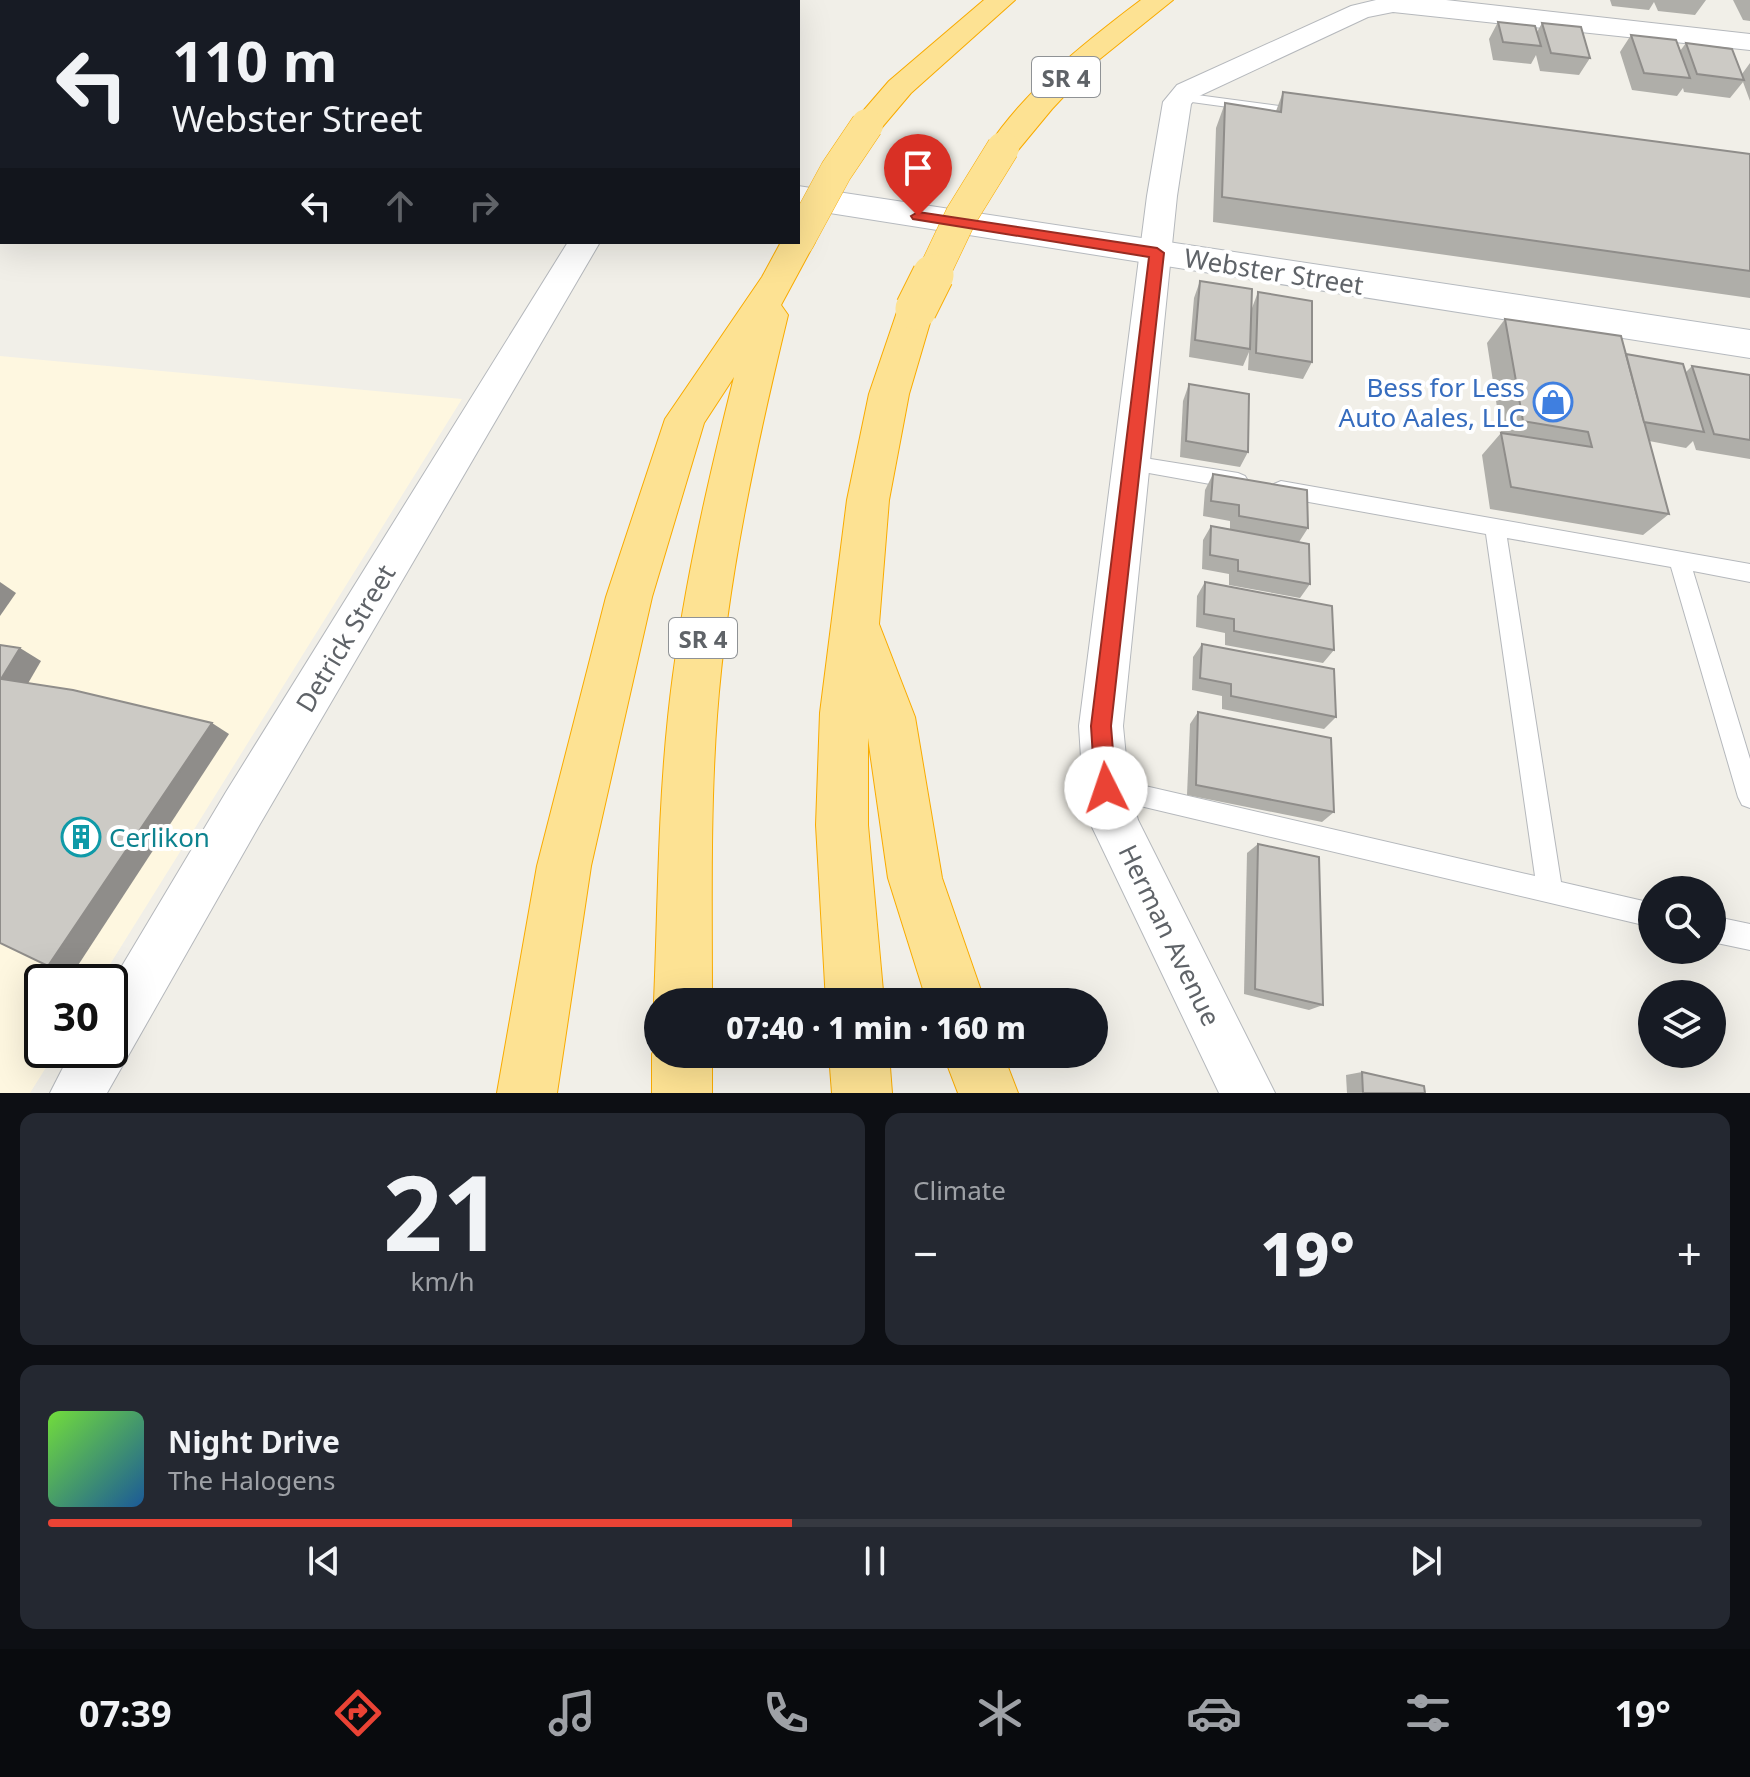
<!DOCTYPE html>
<meta charset="utf-8">
<style>
:root{--surface:#171b24;--page:#242831;--text:#f1f3f6;--muted:#9ea1a6;--line:#363941;--accent:#ea4335}
body{margin:0;font-family:"Noto Sans",sans-serif;background:var(--page);color:var(--text);height:100vh;display:flex;flex-direction:column;font-size:30px;white-space:nowrap}
*{box-sizing:border-box;margin:0}
p{font-size:26px;color:var(--muted)}
.icon{flex:none;width:44px;height:44px;fill:none;stroke:currentColor;stroke-width:2;stroke-linecap:round;stroke-linejoin:round}
.map{position:relative;height:1093px;overflow:hidden}
.panel{display:flex;flex-direction:column;gap:20px;padding:20px;background:#0d0f14;flex:1}
.panel>*{flex:none}
.hud{position:absolute;left:0px;top:0px;width:800px;height:244px;box-shadow:0 8px 32px #0002;background:#171b24;color:var(--text);overflow:hidden}
.controls{position:absolute;left:1638px;top:876px;display:grid;gap:16px}
.controls a{display:grid;place-items:center;width:88px;height:88px;border-radius:50%;background:var(--surface);box-shadow:0 8px 32px #0002;font-size:40px}
.speed{position:absolute;left:24px;top:964px;display:flex;gap:16px;font-size:40px;font-weight:700;text-align:center}
.speed>*{display:grid;place-content:center;width:104px;height:104px;border-radius:50%;background:var(--surface);box-shadow:0 8px 32px #0002;line-height:1}
.speed .limit{border:4px solid #111;border-radius:12px;background:#fff;color:#111}
.pin{position:absolute;display:grid;place-items:center;width:68px;height:68px;color:#fff;margin:-82px -34px;border-radius:50% 50% 50% 0;rotate:-45deg;box-shadow:0 0 8px #0007}
.pin .icon{rotate:45deg}
.me{position:absolute;width:88px;margin:-44px;rotate:356deg;stroke-linejoin:round;filter:drop-shadow(0 0 6px #0008)}
.turn{display:flex;align-items:center;gap:28px;height:168px;padding:0 40px;font-size:36px}
.turn .icon{width:104px;height:104px;stroke-width:2.5}
.turn b{display:block;font-size:56px;line-height:68px}
.lanes{display:flex;align-items:center;height:76px;padding:0 40px;background:#0003;justify-content:center;gap:40px;direction:ltr}
.lanes .off{opacity:.35}
.big{font-size:60px;font-weight:800;line-height:1.1}
.panel .widget{flex:1;display:flex;flex-direction:column;justify-content:center;gap:12px;min-width:0;padding:0 28px;border-radius:16px;background:var(--page)}
.panel .dial{align-items:center;gap:0}
.dial b{font-size:104px;line-height:1}
.song{display:flex;align-items:center;gap:24px}
.cover{width:96px;height:96px;border-radius:12px;background:linear-gradient(135deg,hsl(100 70% 55%),hsl(210 70% 35%))}
.played{height:8px;border-radius:4px;background:linear-gradient(90deg,var(--accent) 45%,var(--line) 45%)}
.keys{display:flex;justify-content:space-around;direction:ltr}
.heat{display:flex;justify-content:space-between;align-items:center;font-size:44px;direction:ltr}
.panel .tiles{flex:1;display:grid;gap:20px;grid-template-columns:1fr 1fr}
.widget:last-child{grid-column:span 2}
.trip{position:absolute;left:644px;top:988px;width:464px;height:80px;border-radius:40px;background:var(--surface);box-shadow:0 8px 32px #0002;font-weight:800;line-height:80px;text-align:center}
.dock{display:flex;height:128px;justify-content:space-around;align-items:center;background:#090b0e;color:var(--muted)}
.dock .icon{width:56px;height:56px}
.dock .selected{color:var(--accent)}
.dock b{font-size:36px;color:var(--text)}
.map>svg:first-child{display:block}
.commercial{fill:#fef7e0}
.lines{fill:none;stroke-linecap:round;stroke-linejoin:round}
.lane-casing{stroke:#b5b8bc;stroke-width:2}
.street-casing{stroke:#b5b8bc;stroke-width:2}
.secondary-casing{stroke:#b6babf;stroke-width:2}
.highway-casing{stroke:#f9ab00;stroke-width:2}
.lane{fill:#fff;fill-rule:evenodd}
.street{fill:#fff;fill-rule:evenodd}
.secondary{fill:#fff;fill-rule:evenodd}
.highway{fill:#fde293;fill-rule:evenodd}
.highway-bridge-far1-casing{stroke:#f9ab00;stroke-width:33;stroke-linecap:butt}
.highway-bridge-casing{stroke:#f9ab00;stroke-width:43;stroke-linecap:butt}
.highway-bridge-far1{stroke:#fde293;stroke-width:32}
.highway-bridge{stroke:#fde293;stroke-width:41}
.wall{fill:#afaea9}
.shaded-wall{fill:#8f8d8a}
.building{fill:#cccac5;stroke:#8f8d8a;stroke-width:2}
.route{fill:#ea4335;stroke:#982c22;stroke-width:2}
.labels{text-anchor:middle;dominant-baseline:central;stroke-width:8;stroke-linejoin:round;paint-order:stroke}
.shield{fill:#fff;stroke:#8f9295;stroke-width:2}
.shield-label{font-size:24px;font-weight:bold;fill:#5f6368}
.street-label{font-size:26px;fill:#5f6368;stroke:#fff}
.shop-label{font-size:26px;fill:#366cbe;stroke:#fff;text-anchor:end}
.culture-label{font-size:26px;fill:#0d838f;stroke:#fff;text-anchor:start}
</style>
<div class="map">
<svg width="1750" height="1093" viewBox="0 0 1750 1093">
<rect width="100%" height="100%" fill="#f1efe8"/>
<!-- commercial -->
<polygon class="commercial" points="0,356 462,399 99,982 42,982 42,1050 57,1050 30,1093 0,1093"/>
<g class="lines">
<!-- lane casing -->
<g class="lane-casing">
<g id="lane">
<rect x="620" y="0" width="12" height="2"/>
<polygon points="1182,93 1302,109 1309,113 1302,117 1177,100 1177,94"/>
<polygon points="1132,456 1238,473 1245,476 1248,481 1245,486 1238,489 1132,470 1125,468 1123,463 1125,458"/>
<polygon points="1281,481 1750,564 1750,582 1693,571 1750,759 1750,808 1742,805 1738,797 1671,567 1507,538 1561,882 1652,903 1652,927 1098,796 1094,788 1098,780 1106,777 1535,876 1486,534 1281,497 1274,494 1271,489 1274,484"/>
<polygon points="1712,916 1750,924 1750,950 1712,942"/>
</g>
</g>
<!-- street casing -->
<g class="street-casing">
<g id="street">
<rect x="196" y="0" width="26" height="2"/>
<polygon points="1376,0 1446,0 1750,34 1750,50 1393,12 1368,17 1197,97 1191,104 1177,196 1123,726 1129,788 1138,820 1275,1093 1219,1093 1092,827 1083,788 1079,726 1147,196 1163,102 1177,85 1351,6"/>
<polygon points="568,242 600,242 260,824 107,1093 50,1093 72,1050 110,1050 110,986 226,792"/>
</g>
</g>
<!-- secondary casing -->
<g class="secondary-casing">
<g id="secondary">
<rect x="0" y="97" width="2" height="18"/>
<polygon points="798,186 1750,330 1750,358 798,208"/>
</g>
</g>
<!-- highway casing -->
<g class="highway-casing">
<g id="highway">
<polygon points="746,0 775,0 745,2"/>
<polygon points="984,0 1015,0 911,93 878,132 867,134 856,132 851,125 889,81"/>
<path d="M 1141,0 L 1173,0 L 1096,62 L 1052,109 L 1014,155 L 1003,158 L 992,155 L 987,148 C 1027,88 1084,43 1141,0 Z"/>
<path d="M 798,230 L 810,234 L 815,242 L 781,305 L 788,315 C 756,447 727,581 717,716 C 710,811 712,907 712,1002 L 658,1002 L 658,1011 L 654,1002 C 658,907 658,812 668,717 C 680,602 706,489 734,377 L 704,423 L 652,597 L 591,866 L 557,1093 L 497,1093 L 537,866 L 606,597 L 665,419 L 762,277 L 781,242 L 798,242 Z"/>
<polygon points="916,296 929,300 934,309 909,394 889,500 879,624 915,717 942,878 985,1002 927,1002 888,878 868,738 868,825 884,1002 826,1002 816,825 820,713 847,500 869,394 898,309 903,300"/>
<polygon points="658,1041 658,1054 712,1054 712,1093 652,1093 652,1054"/>
<polygon points="829,1054 889,1054 892,1093 832,1093"/>
<polygon points="943,1054 1003,1054 1018,1093 958,1093"/>
</g>
</g>
<!-- lane -->
<use href="#lane" class="lane"/>
<!-- street -->
<use href="#street" class="street"/>
<!-- secondary -->
<use href="#secondary" class="secondary"/>
<!-- highway -->
<use href="#highway" class="highway"/>
<!-- highway-bridge-far1 casing -->
<g class="highway-bridge-far1-casing">
<g id="highway-bridge-far1">
<polyline points="798,241 836,171 867,125"/>
<polyline points="932,277 961,216 1003,148"/>
</g>
</g>
<!-- highway-bridge casing -->
<g class="highway-bridge-casing">
<polyline id="highway-bridge" points="916,309 933,275"/>
</g>
<!-- highway-bridge-far1 -->
<use href="#highway-bridge-far1" class="highway-bridge-far1"/>
<!-- highway-bridge -->
<use href="#highway-bridge" class="highway-bridge"/>
</g>
<!-- wall -->
<g class="wall">
<polygon points="1610,0 1706,0 1695,15 1658,11 1654,2 1649,10 1612,6"/>
<polygon points="1733,0 1750,0 1750,21 1743,20"/>
<polygon points="1498,22 1537,32 1542,23 1590,58 1579,75 1540,71 1536,55 1531,64 1493,60 1489,39"/>
<polygon points="1631,35 1680,51 1686,43 1742,74 1750,63 1750,101 1743,82 1730,98 1684,92 1683,88 1677,96 1632,90 1620,52"/>
<polygon points="1283,92 1750,154 1750,298 1213,222 1216,128 1225,103 1276,111"/>
<polygon points="1200,281 1252,308 1258,292 1312,362 1303,379 1248,370 1249,352 1243,366 1189,357 1194,298"/>
<polygon points="1505,319 1686,372 1692,366 1750,375 1750,459 1696,450 1693,441 1686,448 1649,441 1669,514 1643,535 1490,509 1482,455 1501,433 1487,343"/>
<polygon points="1189,384 1248,452 1240,467 1180,457 1183,401"/>
<polygon points="1213,474 1308,528 1299,542 1310,584 1300,598 1229,585 1229,574 1202,569 1203,540 1211,526 1230,529 1230,521 1203,516 1205,490"/>
<polygon points="1205,582 1334,650 1323,663 1225,645 1225,633 1196,627 1197,596"/>
<polygon points="1202,644 1336,717 1324,729 1222,709 1222,696 1192,690 1193,657"/>
<polygon points="1198,712 1334,812 1322,822 1187,795 1190,724"/>
<polygon points="1258,844 1323,1005 1309,1010 1244,994 1247,853"/>
<polygon points="1362,1072 1425,1093 1347,1093 1346,1075"/>
</g>
<!-- shaded-wall -->
<g class="shaded-wall">
<polygon points="0,582 16,593 0,616"/>
<polygon points="20,648 41,661 23,692 1,679"/>
<polygon points="212,723 229,734 73,973 48,966"/>
</g>
<!-- building -->
<g class="building">
<polygon points="1498,22 1535,26 1541,46 1503,42"/>
<polygon points="1542,23 1581,27 1590,58 1551,53"/>
<polygon points="1631,35 1676,40 1690,78 1644,73"/>
<polygon points="1686,43 1732,49 1744,80 1697,74"/>
<polygon points="1283,92 1750,154 1750,271 1222,197 1225,103 1281,112"/>
<polygon points="1200,281 1252,289 1250,349 1195,340"/>
<polygon points="1258,292 1312,301 1312,362 1256,353"/>
<polygon points="1505,319 1621,336 1669,514 1511,487 1501,433 1592,447 1588,432 1523,421"/>
<polygon points="1626,354 1683,364 1704,432 1644,422"/>
<polygon points="1692,366 1750,375 1750,440 1714,434"/>
<polygon points="1189,384 1249,394 1248,452 1186,441"/>
<polygon points="1213,474 1307,490 1308,528 1239,516 1239,505 1211,501"/>
<polygon points="1211,526 1309,544 1310,584 1238,571 1238,560 1210,555"/>
<polygon points="1205,582 1332,606 1334,650 1234,631 1234,619 1204,614"/>
<polygon points="1202,644 1334,669 1336,717 1231,696 1231,684 1200,678"/>
<polygon points="0,645 20,648 1,679 73,690 212,723 48,966 0,943"/>
<polygon points="1198,712 1331,738 1334,812 1196,785"/>
<polygon points="1258,844 1319,857 1323,1005 1255,989"/>
<polygon points="1362,1072 1424,1086 1425,1093 1363,1093"/>
</g>
<!-- route -->
<polygon class="route" points="918,212 1157,248 1164,253 1111,726 1116,788 1113,795 1106,798 1098,795 1095,788 1091,726 1149,257 913,219 911,216"/>
<!-- icons -->
<defs>
<g id="shop-ring" transform="scale(2)"><circle r="9.5" fill="#fff" stroke="#3f7fe0" stroke-width="1.5"/><path d="M-5-2.5h2.3a2.7 3.5 0 0 1 5.4 0H5L5.5 6h-11ZM-1.5-2.5h3a1.5 2.3 0 0 0-3 0Z" fill="#3f7fe0"/></g>
<g id="building-ring" transform="scale(2)"><circle r="9.5" fill="#fff" stroke="#0f9aa8" stroke-width="1.5"/><path d="M-4-6H4V6H1V3H-1V6H-4ZM-2.5-4.3h1.7v1.8h-1.7ZM.8-4.3h1.7v1.8H.8ZM-2.5-1h1.7V.8h-1.7ZM.8-1h1.7V.8H.8Z" fill="#0f9aa8"/></g>
</defs>
<g fill-rule="evenodd">
<use href="#shop-ring" x="1553" y="402"/>
<use href="#building-ring" x="81" y="837"/>
</g>
<g class="labels">
<!-- shield labels -->
<g class="shield">
<rect x="1032" y="57" width="68" height="40" rx="6"/>
<rect x="669" y="618" width="68" height="40" rx="6"/>
</g>
<g class="shield-label">
<text x="1066" y="77">SR 4</text>
<text x="703" y="638">SR 4</text>
</g>
<!-- street labels -->
<g class="street-label">
<text transform="translate(1274 271) rotate(9)">Webster Street</text>
<text transform="translate(345 638) rotate(-59)">Detrick Street</text>
<text transform="translate(1170 935) rotate(64)">Herman Avenue</text>
</g>
<!-- shop labels -->
<g class="shop-label">
<text x="1525" y="387">Bess for Less<tspan x="1525" dy="30">Auto Aales, LLC</tspan></text>
</g>
<!-- culture labels -->
<g class="culture-label">
<text x="109" y="837">Cerlikon</text>
</g>
</g>
</svg>
<div class="controls">
<a><svg class="icon" aria-label="search" viewBox="0 0 24 24"><circle cx="10" cy="10" r="6"/><path d="M15 15l6 6"/></svg></a>
<a><svg class="icon" aria-label="layers" viewBox="0 0 24 24"><path d="M12 4l9 5-9 5-9-5zM3 14l9 5 9-5"/></svg></a>
</div>
<div class="speed"><div class="limit">30</div></div>
<div class="pin" style="left:918px;top:216px;background:#d93025"><svg class="icon" aria-label="arrive" viewBox="0 0 24 24"><path d="M6 21V4h12l-3 4 3 4H6"/></svg></div>
<svg class="me" style="left:1106px;top:788px" viewBox="-20 -20 40 40"><circle r="19" fill="#fff"/><path d="M0-13L10 11 0 6-10 11z" fill="#ea4335"/></svg>
<div class="trip">07:40 · 1 min · 160 m</div>
<div class="hud">
<div class="turn"><svg class="icon" aria-label="left" viewBox="0 0 24 24"><path d="M17 20v-9H6M10 6l-5 5 5 5"/></svg><div><b>110 m</b>Webster Street</div></div>
<div class="lanes"><svg class="icon" aria-label="left" viewBox="0 0 24 24"><path d="M17 20v-9H6M10 6l-5 5 5 5"/></svg><svg class="icon off" aria-label="ahead" viewBox="0 0 24 24"><path d="M12 20V5M6 11l6-6 6 6"/></svg><svg class="icon off" aria-label="right" viewBox="0 0 24 24"><path d="M7 20v-9h11M14 6l5 5-5 5"/></svg></div>
</div>
</div>
<section class="panel">
<div class="tiles">
<div class="widget dial"><b>21</b><p>km/h</p></div>
<div class="widget"><p>Climate</p>
<div class="heat"><a>−</a><b class="big">19°</b><a>+</a></div>
</div>
<div class="widget">
<div class="song"><i class="cover"></i><div><b>Night Drive</b><p>The Halogens</p></div></div>
<div class="played"></div>
<div class="keys"><svg class="icon" aria-label="previous" viewBox="0 0 24 24"><path d="M18 5L8 12l10 7zM5 5v14"/></svg><svg class="icon" aria-label="pause" viewBox="0 0 24 24"><path d="M8 5v14M16 5v14"/></svg><svg class="icon" aria-label="next" viewBox="0 0 24 24"><path d="M6 5l10 7-10 7zM19 5v14"/></svg></div>
</div>
</div>
</section>
<nav class="dock">
<b>07:39</b>
<svg class="icon selected" aria-label="directions" viewBox="0 0 24 24"><path d="M12 3l9 9-9 9-9-9zM9 14v-3h6M13 9l2 2-2 2"/></svg>
<svg class="icon" aria-label="music" viewBox="0 0 24 24"><path d="M9 18V5l10-2v13"/><circle cx="6" cy="18" r="3"/><circle cx="16" cy="16" r="3"/></svg>
<svg class="icon" aria-label="phone" viewBox="0 0 24 24"><path d="M5 4h4l2 5-3 2q2 4 5 5l2-3 5 2v4C11 20 4 13 5 4z"/></svg>
<svg class="icon" aria-label="climate" viewBox="0 0 24 24"><path d="M12 3v18M4 7l16 10M4 17L20 7"/></svg>
<svg class="icon" aria-label="car" viewBox="0 0 24 24"><path d="M5 17H2v-5l4-1 3-4h7l3 4 3 1v5h-3M9 17h6M6 11h13"/><circle cx="7" cy="17" r="2"/><circle cx="17" cy="17" r="2"/></svg>
<svg class="icon" aria-label="filters" viewBox="0 0 24 24"><path d="M4 7h16M4 17h16"/><circle cx="9" cy="7" r="2"/><circle cx="15" cy="17" r="2"/></svg>
<b>19°</b>
</nav>
